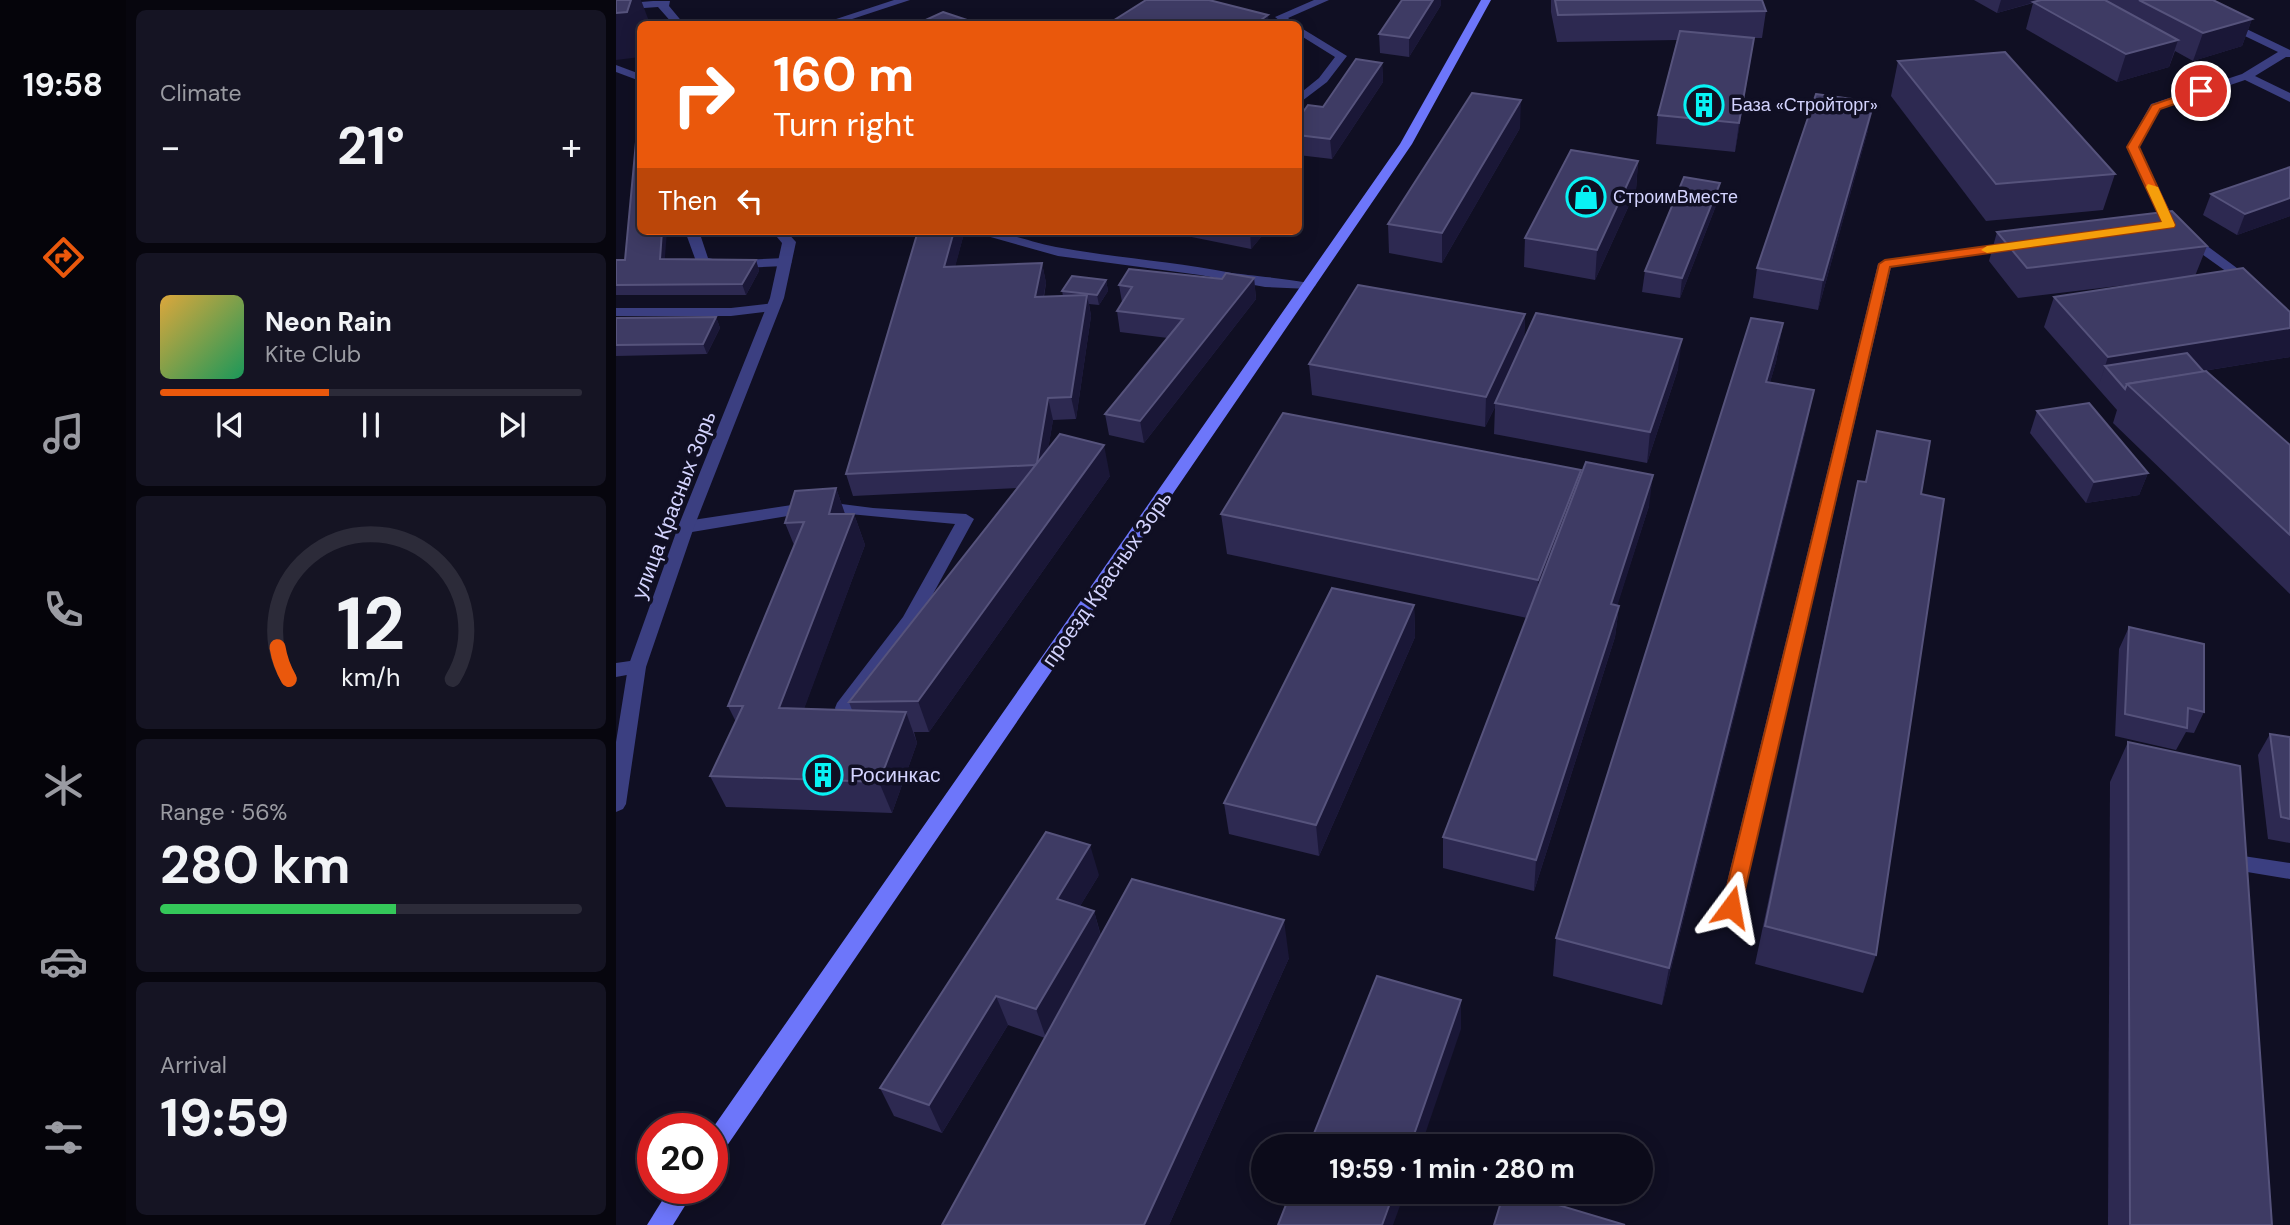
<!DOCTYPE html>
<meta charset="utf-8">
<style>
:root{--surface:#0c0b1a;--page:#151423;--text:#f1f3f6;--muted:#9a9ba2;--line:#2c2b39;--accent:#ea580c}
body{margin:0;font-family:"DM Sans",sans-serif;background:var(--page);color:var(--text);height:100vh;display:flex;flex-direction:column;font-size:26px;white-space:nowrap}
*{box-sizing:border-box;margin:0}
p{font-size:23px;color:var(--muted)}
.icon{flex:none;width:38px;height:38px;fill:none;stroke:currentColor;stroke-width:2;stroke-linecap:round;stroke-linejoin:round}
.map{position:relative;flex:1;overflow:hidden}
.drawer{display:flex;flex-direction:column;gap:10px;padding:10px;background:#07060e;width:490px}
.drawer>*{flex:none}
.hud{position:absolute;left:21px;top:21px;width:665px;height:214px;border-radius:10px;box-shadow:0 4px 18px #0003,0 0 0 2px var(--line);background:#ea580c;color:#fff;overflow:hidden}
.speed{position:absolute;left:21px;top:1113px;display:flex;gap:14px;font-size:35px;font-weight:700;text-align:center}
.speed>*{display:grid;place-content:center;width:91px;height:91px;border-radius:50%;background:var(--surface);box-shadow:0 4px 18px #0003,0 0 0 2px var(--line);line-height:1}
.speed .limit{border:10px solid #d22;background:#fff;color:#111}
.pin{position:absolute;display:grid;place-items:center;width:60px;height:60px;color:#fff;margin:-30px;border:4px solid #fff;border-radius:50%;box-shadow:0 2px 7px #0007}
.me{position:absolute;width:77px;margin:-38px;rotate:13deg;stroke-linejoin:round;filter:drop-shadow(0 0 5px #0008)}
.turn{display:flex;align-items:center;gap:24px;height:147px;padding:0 21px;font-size:32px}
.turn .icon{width:91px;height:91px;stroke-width:2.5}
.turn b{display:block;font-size:49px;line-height:60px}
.then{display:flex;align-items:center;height:66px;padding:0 21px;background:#0003;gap:14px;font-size:26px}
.big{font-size:52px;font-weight:700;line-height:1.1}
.drawer .widget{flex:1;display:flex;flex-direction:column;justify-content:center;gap:10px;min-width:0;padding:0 24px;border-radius:10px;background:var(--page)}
.drawer .dial{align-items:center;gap:0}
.dial svg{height:182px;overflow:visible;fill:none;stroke:var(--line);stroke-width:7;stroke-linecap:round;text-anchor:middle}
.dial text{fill:var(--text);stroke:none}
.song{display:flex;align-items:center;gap:21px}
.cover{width:84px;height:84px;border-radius:10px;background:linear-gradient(135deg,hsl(40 70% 55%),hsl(150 70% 35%))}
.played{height:7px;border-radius:4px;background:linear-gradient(90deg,var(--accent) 40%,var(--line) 40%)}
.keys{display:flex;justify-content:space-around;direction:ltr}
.heat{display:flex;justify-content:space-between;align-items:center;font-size:38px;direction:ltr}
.charge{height:10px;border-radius:5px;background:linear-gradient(90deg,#34c759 56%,var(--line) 0)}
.trip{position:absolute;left:635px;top:1134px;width:402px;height:70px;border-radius:35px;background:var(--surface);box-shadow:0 4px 18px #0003,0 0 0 2px var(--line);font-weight:700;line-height:70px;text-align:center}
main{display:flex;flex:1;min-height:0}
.menu{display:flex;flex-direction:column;width:126px;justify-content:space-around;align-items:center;background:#05040a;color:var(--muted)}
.menu .icon{width:49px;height:49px}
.menu .on{color:var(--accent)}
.menu b{font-size:32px;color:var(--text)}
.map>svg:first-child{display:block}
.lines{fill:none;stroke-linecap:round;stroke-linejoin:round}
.lane{fill:#3b3f81;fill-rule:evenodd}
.street{fill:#3b3f81;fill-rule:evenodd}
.secondary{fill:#6d76fa;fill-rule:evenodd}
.wall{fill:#2d2951}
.shaded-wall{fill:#1a1737}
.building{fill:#3e3b64;stroke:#56537c;stroke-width:2}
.route{fill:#ea580c;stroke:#983908;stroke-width:2}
.slow{fill:#f59e0b}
.labels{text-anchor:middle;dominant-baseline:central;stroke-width:7;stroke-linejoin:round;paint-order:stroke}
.far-poi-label{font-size:18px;fill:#d3d3fe;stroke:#100f23;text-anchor:start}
.street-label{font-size:21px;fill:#d3d3fe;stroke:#100f23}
.poi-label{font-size:21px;fill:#d3d3fe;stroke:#100f23;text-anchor:start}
</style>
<main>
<nav class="menu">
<b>19:58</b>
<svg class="icon on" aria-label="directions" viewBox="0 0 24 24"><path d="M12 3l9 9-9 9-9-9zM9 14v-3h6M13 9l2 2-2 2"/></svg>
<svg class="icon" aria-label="music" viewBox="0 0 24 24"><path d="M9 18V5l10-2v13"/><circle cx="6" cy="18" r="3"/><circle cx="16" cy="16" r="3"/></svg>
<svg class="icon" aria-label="phone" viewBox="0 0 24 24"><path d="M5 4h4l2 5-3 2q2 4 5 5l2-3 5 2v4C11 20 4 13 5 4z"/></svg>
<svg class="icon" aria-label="climate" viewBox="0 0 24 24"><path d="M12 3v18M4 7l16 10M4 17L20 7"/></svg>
<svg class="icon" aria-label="car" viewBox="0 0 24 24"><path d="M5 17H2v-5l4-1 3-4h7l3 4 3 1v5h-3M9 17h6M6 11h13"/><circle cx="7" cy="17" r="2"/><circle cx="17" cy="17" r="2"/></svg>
<svg class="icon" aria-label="filters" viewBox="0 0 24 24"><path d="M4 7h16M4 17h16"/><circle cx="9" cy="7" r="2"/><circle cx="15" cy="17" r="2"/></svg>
</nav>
<section class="drawer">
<div class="widget"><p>Climate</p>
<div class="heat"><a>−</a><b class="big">21°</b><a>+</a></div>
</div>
<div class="widget">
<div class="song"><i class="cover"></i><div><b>Neon Rain</b><p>Kite Club</p></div></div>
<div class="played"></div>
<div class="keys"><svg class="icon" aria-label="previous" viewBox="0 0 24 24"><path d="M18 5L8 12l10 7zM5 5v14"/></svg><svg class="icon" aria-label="pause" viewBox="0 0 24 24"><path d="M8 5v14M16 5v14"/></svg><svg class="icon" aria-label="next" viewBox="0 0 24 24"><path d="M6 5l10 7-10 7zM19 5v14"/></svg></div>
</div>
<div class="widget dial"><svg viewBox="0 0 100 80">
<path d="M14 69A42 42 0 1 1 86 69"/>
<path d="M14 69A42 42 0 0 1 9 55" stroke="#ea580c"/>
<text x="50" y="56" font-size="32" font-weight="700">12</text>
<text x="50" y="72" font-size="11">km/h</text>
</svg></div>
<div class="widget"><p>Range · 56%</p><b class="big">280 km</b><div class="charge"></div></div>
<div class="widget"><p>Arrival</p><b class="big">19:59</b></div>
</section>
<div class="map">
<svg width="1674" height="1225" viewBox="0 0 1674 1225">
<rect width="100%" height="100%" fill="#100f23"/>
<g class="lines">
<!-- lane -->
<g class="lane">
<polygon points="698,0 713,0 672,18 680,24 668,24 659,17"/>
<polygon points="37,1 54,1 53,6 68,24 57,24 42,7 0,10 0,4"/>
<polygon points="1606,21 1614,21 1674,50 1674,57 1670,57 1639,76 1674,93 1674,102 1629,80 1544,109 1523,147 1559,222 1637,280 1637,286 1632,287 1548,227 1511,147 1535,104 1626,74 1662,52 1606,25"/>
<polygon points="682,26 731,56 711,82 682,104 682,95 703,78 719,57 682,34"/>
<polygon points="0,65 24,74 24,81 0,72"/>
<polygon points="69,231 83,231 92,258 106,261 169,258 176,262 169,266 106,269 81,264"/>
<path d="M 362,231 C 392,231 417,244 446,248 C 502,258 560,262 616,273 C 630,275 695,281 700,285 L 693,289 L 649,287 L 584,275 L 442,256 L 364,234 Z"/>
<polygon points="1397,242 1402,243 1402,249 1275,267 1125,907 1122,913 1115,916 1108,913 1105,907 1262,264 1269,260"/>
<polygon points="158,303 163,304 163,310 115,316 0,316 0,308 115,308"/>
<polygon points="202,501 257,508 350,514 358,519 300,625 235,713 221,713 219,708 221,703 287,617 339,524 202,511 70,533 62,527 70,521"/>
<polygon points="21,660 27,662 30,667 27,672 0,677 0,663"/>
<polygon points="1614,854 1674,863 1674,879 1607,868 1604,862 1607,856"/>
</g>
<!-- street -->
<g class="street">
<polygon points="278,0 294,0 221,24 205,24"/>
<polygon points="156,231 170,231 180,242 168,298 78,527 30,667 10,804 7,809 0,812 0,742 12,667 62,527 154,298 166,243"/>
</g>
<!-- secondary -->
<g class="secondary">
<polygon points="865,0 875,0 796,144 104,1156 96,1159 96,1129 784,144"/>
<polygon points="54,1188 80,1188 57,1225 31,1225"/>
</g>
</g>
<!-- wall -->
<g class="wall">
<polygon points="935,0 1147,0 1147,3 1150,11 1146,38 1138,38 1119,152 1040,144 1042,115 1061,40 941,42 935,12"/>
<polygon points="1358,0 1597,0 1636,19 1626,46 1577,61 1559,51 1553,67 1501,82 1410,29 1417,3 1381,13"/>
<polygon points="825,5 793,57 764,53 763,34"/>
<polygon points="1282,61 1499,174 1487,210 1370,221 1275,96"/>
<polygon points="766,63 767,82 716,159 682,155 682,119 707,107"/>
<polygon points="904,128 826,263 773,253 772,224"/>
<polygon points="1252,130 1202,310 1137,298 1141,268"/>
<polygon points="1022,161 1020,190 979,280 908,267 909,238"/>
<polygon points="1674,167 1674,216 1621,235 1587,215 1595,194"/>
<polygon points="1104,183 1101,203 1064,298 1026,292 1029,271"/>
<polygon points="302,231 345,231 347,237 339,266 426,263 430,283 428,297 447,296 446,291 490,280 492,291 483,305 473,304 475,316 460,419 437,420 432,449 494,476 313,732 298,732 301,743 276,813 110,807 94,776 120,722 112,706 178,545 169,523 220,488 229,514 238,514 249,545 188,708 236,710 233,702 402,488 237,496 230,474"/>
<polygon points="546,231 650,231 635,249"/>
<polygon points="1381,232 1591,246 1579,276 1674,312 1674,357 1587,371 1674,445 1674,594 1497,423 1501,410 1428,327 1438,297 1552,280 1402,298 1373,261"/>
<polygon points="49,259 140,260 143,271 130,295 0,295 0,260"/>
<polygon points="638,278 640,299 528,443 493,435 489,414 552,338 504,332 501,311 506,302 503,285"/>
<polygon points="909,314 908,340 1062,369 1031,463 878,434 879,407 869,427 696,395 693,364"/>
<polygon points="100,317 104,328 91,354 0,356 0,318"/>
<polygon points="1167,323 1160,362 1154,382 1190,429 1046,1005 937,976 940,938"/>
<polygon points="1421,411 1532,473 1523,495 1470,503 1414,433"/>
<polygon points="1261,431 1305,494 1260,955 1247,993 1139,964 1233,520 1242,481 1249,482"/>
<polygon points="964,477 1033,506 1001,605 1003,606 999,637 918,891 827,868 827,837 911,618 611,554 605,514"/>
<polygon points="798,605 799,637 703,856 613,834 608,803"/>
<polygon points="1513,627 1588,712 1578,733 1570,732 1560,750 1499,736 1503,649"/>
<polygon points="1654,734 1674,737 1674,843 1652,839 1642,755"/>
<polygon points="1512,742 1656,1225 1492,1225 1494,782"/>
<polygon points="483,875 464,906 478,911 485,936 673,958 553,1225 326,1225 429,1038 392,1025 326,1133 278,1116 264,1088"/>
</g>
<!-- shaded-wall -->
<g class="shaded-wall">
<polygon points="15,0 25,0 34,24 24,24 24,57 0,60 0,13"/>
<polygon points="817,0 825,0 825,5 793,57 793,38"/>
<polygon points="1385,0 1426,0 1381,13"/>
<polygon points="652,15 653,24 639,24"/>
<polygon points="1636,19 1626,46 1577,61 1587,33"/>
<polygon points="1138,38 1134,65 1119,152 1123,123"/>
<polygon points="1562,40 1553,67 1501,82 1510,54"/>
<polygon points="766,63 767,82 716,159 714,139"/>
<polygon points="905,100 904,128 826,263 826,233"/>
<polygon points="1258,102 1252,130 1202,310 1207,280"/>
<polygon points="1022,161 1020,190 979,280 981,250"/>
<polygon points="1104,183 1101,203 1064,298 1066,278"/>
<polygon points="1674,198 1674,216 1621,235 1629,214"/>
<polygon points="46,231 51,231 48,270 44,259"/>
<polygon points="338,231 345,231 347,237 334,287 328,267"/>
<polygon points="634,231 650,231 635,249"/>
<polygon points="140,260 143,271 130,295 126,284"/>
<polygon points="426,263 430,283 423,318 419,297"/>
<polygon points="638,278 640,299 528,443 524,421"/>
<polygon points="490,280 492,291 483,305 481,295"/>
<polygon points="471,295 475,316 460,419 455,397"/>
<polygon points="909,314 908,344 879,403 879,407 869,427 870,397"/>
<polygon points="100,317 104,328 91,354 87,344"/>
<polygon points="1167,323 1160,362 1143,420 1150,382"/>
<polygon points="1674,328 1674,357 1505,384 1489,366 1482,388 1492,357"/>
<polygon points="1066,339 1062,369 1031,463 1034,432"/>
<polygon points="1198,390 1190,429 1046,1005 1053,968"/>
<polygon points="432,398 437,420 426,487 421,465"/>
<polygon points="488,445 494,476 313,732 302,701"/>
<polygon points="965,470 962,510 920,620 922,580"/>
<polygon points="1532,473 1523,495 1470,503 1478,482"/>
<polygon points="1037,475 1033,506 992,635 995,604"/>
<polygon points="220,488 231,520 213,514"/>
<polygon points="238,514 249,545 177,739 163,708"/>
<polygon points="798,605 799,637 703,856 700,825"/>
<polygon points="1003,606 999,637 918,891 920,860"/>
<polygon points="290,712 301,743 276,813 263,782"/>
<polygon points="474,845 483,875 450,929 441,899"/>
<polygon points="478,911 486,941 430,1038 420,1009"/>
<polygon points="668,920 673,958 553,1225 528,1225"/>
<polygon points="380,996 392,1025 326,1133 313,1105"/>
<polygon points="845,1000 845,1029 805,1146 794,1146"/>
<polygon points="778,1192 789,1192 777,1225 766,1225"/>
</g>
<!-- building -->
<g class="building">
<polygon points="0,0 15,0 11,12 0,13"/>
<polygon points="530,0 593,0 652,15 639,24 492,24"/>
<polygon points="786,0 817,0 793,38 763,34"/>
<polygon points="939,0 1146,0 1150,11 942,15"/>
<polygon points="1425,0 1489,0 1562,40 1510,54 1417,2"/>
<polygon points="1523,0 1597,0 1636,19 1587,33"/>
<polygon points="327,12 357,22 353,24 301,24"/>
<polygon points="212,20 223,24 204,24"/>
<polygon points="1064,31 1138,38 1123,123 1042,115"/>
<polygon points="1389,52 1499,174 1380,184 1282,61"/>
<polygon points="740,59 766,63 714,139 682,135 682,119 692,105 707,107"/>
<polygon points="856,93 905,100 826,233 772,224"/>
<polygon points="1200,94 1258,102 1207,280 1141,268"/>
<polygon points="20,142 24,142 24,231 46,231 44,259 140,260 126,284 0,285 0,260 9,260"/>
<polygon points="955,150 1022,161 981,250 909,238"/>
<polygon points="1674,167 1674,198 1629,214 1595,194"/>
<polygon points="1068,177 1104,183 1066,278 1029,271"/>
<polygon points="1556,211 1591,246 1411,268 1381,232"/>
<polygon points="302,231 338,231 328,267 426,263 419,297 471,295 455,397 432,398 421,463 419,465 230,474"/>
<polygon points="1627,268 1674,312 1674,328 1492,357 1438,297"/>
<polygon points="513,269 606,279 610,273 638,278 524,421 489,414 567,319 501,311 516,287 503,285"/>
<polygon points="456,276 490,280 481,295 446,291"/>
<polygon points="742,285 909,314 870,397 693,364"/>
<polygon points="920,313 1066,339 1034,432 879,403"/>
<polygon points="100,317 87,344 0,345 0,318"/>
<polygon points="1135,318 1167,323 1150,382 1198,390 1053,968 940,938"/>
<polygon points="1571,353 1588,372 1511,384 1509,389 1489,366"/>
<polygon points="1590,371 1674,445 1674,535 1511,384"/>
<polygon points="1473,403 1532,473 1478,482 1421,411"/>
<polygon points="667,413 965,470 922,580 605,514"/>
<polygon points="1261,431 1314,441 1305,494 1328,499 1260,955 1149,926 1242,481 1250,482"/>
<polygon points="444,434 488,445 302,701 233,702"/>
<polygon points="970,462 1037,475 995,604 1003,606 920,860 827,837"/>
<polygon points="220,488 213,514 238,514 163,708 290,712 263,782 94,776 127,706 112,706 188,522 169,523 179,491"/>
<polygon points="716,588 798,605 700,825 608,803"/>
<polygon points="1513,627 1588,644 1588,712 1572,708 1571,728 1509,714"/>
<polygon points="1654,734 1674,737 1674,819 1665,817"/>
<polygon points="1512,742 1624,766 1656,1225 1514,1225"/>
<polygon points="430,832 474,845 441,899 478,911 420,1009 380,996 313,1105 264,1088"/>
<polygon points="516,879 668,920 528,1225 326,1225"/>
<polygon points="761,976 845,1000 794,1146 693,1146"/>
<polygon points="675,1192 778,1192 766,1225 662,1225"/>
<polygon points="888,1192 899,1192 1009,1225 878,1225"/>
</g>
<!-- route -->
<polygon class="route" points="1585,88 1588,89 1588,94 1544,109 1523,147 1559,225 1558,227 1274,267 1125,907 1122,913 1115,915 1108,913 1106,907 1263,264 1269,260 1546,222 1511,147 1536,105"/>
<!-- slow -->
<polygon class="slow" points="1532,184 1542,187 1559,225 1558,227 1371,253 1365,250 1371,246 1546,222 1530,187"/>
<!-- icons -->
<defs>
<g id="building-ring" transform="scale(2.0125)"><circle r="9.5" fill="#100f23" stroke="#08f2f4" stroke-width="1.5"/><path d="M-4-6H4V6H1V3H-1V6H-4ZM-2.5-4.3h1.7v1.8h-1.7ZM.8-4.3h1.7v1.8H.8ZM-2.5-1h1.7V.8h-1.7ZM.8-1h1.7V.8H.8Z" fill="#08f2f4"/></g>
<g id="shop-ring" transform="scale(2.0125)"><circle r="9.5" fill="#100f23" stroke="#08f2f4" stroke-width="1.5"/><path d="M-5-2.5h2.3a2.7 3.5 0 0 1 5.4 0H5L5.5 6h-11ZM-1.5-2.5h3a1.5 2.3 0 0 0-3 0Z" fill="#08f2f4"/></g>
</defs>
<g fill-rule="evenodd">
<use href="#building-ring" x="1088" y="105"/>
<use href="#shop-ring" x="970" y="197"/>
<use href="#building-ring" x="207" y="775"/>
</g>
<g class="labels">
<!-- far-poi labels -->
<g class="far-poi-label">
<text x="1115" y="105">База «Стройторг»</text>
<text x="997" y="197">СтроимВместе</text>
</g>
<!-- street labels -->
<g class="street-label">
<text transform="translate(58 505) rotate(-69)">улица Красных Зорь</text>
<text transform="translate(491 579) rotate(-55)">проезд Красных Зорь</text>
</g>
<!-- poi labels -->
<g class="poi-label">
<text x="234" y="775">Росинкас</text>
</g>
</g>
</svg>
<div class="speed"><div class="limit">20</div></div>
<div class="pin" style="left:1585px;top:91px;background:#d93025"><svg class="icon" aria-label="arrive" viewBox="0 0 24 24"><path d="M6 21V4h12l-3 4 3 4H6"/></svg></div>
<svg class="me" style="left:1115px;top:907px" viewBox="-20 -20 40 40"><path d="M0-17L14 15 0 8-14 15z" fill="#ea580c" stroke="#fff" stroke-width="4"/></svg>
<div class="trip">19:59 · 1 min · 280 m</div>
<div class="hud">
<div class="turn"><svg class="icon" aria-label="right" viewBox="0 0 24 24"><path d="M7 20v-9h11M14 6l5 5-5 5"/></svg><div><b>160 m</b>Turn right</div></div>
<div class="then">Then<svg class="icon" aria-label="left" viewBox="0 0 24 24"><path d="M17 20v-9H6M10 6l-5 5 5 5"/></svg></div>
</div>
</div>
</main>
